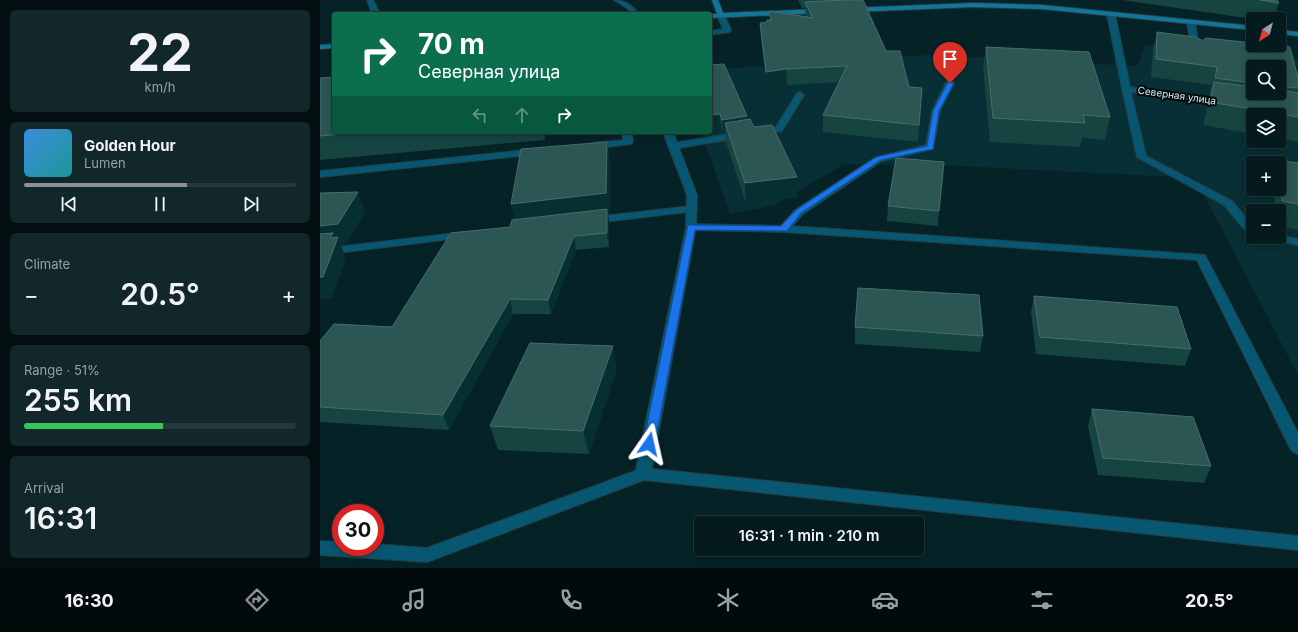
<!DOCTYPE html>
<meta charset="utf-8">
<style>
:root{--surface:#041a1d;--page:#12272a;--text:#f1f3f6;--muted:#97a1a4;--line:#25383b;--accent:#8c9099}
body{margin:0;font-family:Inter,sans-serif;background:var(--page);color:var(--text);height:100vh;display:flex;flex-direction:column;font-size:15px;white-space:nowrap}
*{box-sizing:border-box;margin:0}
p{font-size:13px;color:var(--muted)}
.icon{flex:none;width:22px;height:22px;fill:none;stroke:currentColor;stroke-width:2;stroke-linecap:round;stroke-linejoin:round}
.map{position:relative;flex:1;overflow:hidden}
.side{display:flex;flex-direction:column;gap:10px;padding:10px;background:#020e10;width:320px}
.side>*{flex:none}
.top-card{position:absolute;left:12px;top:12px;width:380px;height:122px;border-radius:4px;box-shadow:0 2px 10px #0003,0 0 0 1px var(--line);background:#0b6e4f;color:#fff;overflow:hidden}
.needle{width:26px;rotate:216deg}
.controls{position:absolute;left:926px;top:12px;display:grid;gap:8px}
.controls a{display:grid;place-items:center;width:40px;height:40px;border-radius:4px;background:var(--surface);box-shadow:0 2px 10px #0003,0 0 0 1px var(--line);font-size:20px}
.speed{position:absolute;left:12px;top:504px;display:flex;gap:8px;font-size:20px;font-weight:700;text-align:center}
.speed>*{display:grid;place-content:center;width:52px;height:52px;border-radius:50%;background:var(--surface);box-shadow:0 2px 10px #0003,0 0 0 1px var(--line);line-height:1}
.speed .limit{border:6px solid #d22;background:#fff;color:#111}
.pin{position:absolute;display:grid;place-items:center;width:34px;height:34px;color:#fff;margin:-41px -17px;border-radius:50% 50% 50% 0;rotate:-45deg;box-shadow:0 0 4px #0007}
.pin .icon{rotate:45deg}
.me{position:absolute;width:44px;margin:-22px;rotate:11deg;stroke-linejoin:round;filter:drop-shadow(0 0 3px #0008)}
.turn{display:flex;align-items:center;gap:14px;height:84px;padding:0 20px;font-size:18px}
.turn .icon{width:52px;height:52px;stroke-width:2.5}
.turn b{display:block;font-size:28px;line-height:34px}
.lanes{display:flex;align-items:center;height:38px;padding:0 20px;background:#0003;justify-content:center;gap:20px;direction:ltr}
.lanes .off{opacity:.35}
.big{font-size:30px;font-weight:600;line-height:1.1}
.side .widget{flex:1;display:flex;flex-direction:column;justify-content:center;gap:6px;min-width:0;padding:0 14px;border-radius:6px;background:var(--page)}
.side .dial{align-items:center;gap:0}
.dial b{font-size:52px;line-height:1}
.song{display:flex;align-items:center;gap:12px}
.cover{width:48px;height:48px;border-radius:6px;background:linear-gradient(135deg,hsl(210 70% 55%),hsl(180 70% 35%))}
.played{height:4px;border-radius:2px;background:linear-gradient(90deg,var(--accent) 60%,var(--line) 60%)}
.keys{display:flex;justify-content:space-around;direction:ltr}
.heat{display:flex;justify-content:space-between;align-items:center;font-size:22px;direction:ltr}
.charge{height:6px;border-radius:3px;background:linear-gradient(90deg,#34c759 51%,var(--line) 0)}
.trip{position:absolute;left:374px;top:516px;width:230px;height:40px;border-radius:4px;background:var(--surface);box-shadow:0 2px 10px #0003,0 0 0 1px var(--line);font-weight:600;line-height:40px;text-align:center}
.tabs{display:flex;height:64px;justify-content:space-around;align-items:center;background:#020a0c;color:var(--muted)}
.tabs .icon{width:28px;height:28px}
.tabs .active{color:var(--accent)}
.tabs b{font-size:18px;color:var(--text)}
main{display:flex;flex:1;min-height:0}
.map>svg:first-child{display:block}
.built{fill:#072f35;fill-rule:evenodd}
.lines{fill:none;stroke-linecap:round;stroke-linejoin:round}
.service-casing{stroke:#233f43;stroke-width:2}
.minor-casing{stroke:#233f43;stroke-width:2}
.secondary-casing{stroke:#233f43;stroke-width:2}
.service{fill:#075773;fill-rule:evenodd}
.minor{fill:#075773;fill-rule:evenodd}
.secondary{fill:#137599;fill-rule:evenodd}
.wall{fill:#164441;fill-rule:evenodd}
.shaded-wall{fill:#062f2f}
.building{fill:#2b5654;stroke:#466e6d}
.route{fill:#1a73e8;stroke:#114b97}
.labels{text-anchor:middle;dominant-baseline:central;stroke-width:4;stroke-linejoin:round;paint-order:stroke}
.far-street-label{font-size:10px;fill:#daeff2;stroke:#000a0d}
</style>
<main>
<section class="side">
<div class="widget dial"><b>22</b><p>km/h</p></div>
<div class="widget">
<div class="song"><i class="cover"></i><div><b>Golden Hour</b><p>Lumen</p></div></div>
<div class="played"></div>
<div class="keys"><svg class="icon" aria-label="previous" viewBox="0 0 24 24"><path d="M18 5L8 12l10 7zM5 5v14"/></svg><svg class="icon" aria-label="pause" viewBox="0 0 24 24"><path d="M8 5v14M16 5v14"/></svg><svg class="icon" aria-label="next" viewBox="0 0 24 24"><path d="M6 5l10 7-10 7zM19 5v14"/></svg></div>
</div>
<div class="widget"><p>Climate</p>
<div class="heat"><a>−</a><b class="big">20.5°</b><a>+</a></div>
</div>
<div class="widget"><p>Range · 51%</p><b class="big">255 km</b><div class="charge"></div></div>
<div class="widget"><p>Arrival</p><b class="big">16:31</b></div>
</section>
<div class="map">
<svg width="978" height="568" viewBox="0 0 978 568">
<rect width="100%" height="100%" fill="#052227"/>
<!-- built -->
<path class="built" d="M 825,45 L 978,59 L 978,375 L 875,178 L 639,166 L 524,164 L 455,205 L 410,214 L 381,132 L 390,132 L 390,70 L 569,56 L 619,55 L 817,66 ZM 933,67 L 959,67 L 959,93 L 933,93 ZM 933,115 L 959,115 L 959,141 L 933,141 ZM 933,163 L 959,163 L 959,189 L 933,189 ZM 933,211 L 959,211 L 959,237 L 933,237 Z"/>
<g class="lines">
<!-- service casing -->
<g class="service-casing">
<g id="service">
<polygon points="47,0 53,0 60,14 52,14"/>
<path d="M 294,0 C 305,0 312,5 319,14 L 311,14 L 308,9 Z"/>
<polygon points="791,12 795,14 810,87 903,99 907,102 903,105 811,92 826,156 912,201 933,226 933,236 929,235 904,205 817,157 802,89 787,14"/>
<polygon points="398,14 404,14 411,30 410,32 390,35 390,31 403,29 397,16"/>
<polygon points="627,81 630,81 634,83 620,111 613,149 562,161 483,214 472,226 885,255 978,433 978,454 973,452 970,448 877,260 464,232 371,230 366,227 371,224 461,226 475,210 556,157 606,145 612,111"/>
<polygon points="480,92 484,95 462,131 437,134 435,132 437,130 456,127 477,93"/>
<polygon points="302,132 312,132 313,142 311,144 272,149 267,146 272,143 303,140"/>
<polygon points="421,132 426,135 424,137 353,149 348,146 353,143"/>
<polygon points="216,149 219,150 221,152 219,154 0,177 0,171"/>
<polygon points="372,206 376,207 377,209 376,211 274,223 269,220 274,217"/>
<polygon points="144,232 148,233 150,235 148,237 0,255 0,249"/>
<polygon points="959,235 978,239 978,245 949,239 947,237 959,237"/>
<polygon points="323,468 978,536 978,550 324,480 107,562 0,555 0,541 21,542 21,547 55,547 55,544 107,548"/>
</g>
</g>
<!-- minor casing -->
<g class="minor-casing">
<g id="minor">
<polygon points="868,20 874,20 875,22 880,53 879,55 876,55 872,53 867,22"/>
<polygon points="343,132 353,132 377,195 376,227 331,474 328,478 323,480 318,478 315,474 366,227 367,195"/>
</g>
</g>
<!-- secondary casing -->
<g class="secondary-casing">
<g id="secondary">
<polygon points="392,0 398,0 403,13 501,9 504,11 501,13 390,18 390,14 397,14"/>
<polygon points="653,3 722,5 933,26 933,30 722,9 653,7 531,12 528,10 531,8"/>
<polygon points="959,30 978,32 978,36 959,34"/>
<polygon points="14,44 14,48 0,49 0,45"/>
</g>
</g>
<!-- service -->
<use href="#service" class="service"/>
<!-- minor -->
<use href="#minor" class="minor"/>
<!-- secondary -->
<use href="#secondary" class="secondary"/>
</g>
<!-- wall -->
<g class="wall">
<polygon points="478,0 543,0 566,51 589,87 602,88 598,142 503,132 503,115 519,82 467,85 447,88 441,37 440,23 447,22 450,20 449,11 486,16 485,8 482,8"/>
<polygon points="802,0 957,0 959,3 953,19 933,19"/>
<path d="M 837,32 L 875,37 L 881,40 L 884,40 L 886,38 L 933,43 L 933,45 L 949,45 L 970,47 L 978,78 L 978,142 L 959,138 L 959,115 L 933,115 L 933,134 L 883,125 L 890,96 L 889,96 L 892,85 L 831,77 L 833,49 ZM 933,67 L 959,67 L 959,93 L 933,93 Z"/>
<polygon points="666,47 790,117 785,140 762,138 760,147 670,142 663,68"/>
<polygon points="390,65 427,119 434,127 477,197 426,204 406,142 405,133 403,134 401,127 390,129"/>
<polygon points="0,78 14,132 226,132 225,140 0,160"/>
<polygon points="287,142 290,162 290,214 288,214 289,223 289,247 256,250 231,314 193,314 129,430 0,422 0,341 72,327 190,227 195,219 191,204"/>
<polygon points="964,161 978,163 978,230 959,226 959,211 954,211 955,189 959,189 959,175"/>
<polygon points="568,206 619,211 618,226 567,221"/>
<polygon points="714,296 871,349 865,366 716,354 711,312"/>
<polygon points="535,327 663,336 660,352 535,344"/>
<polygon points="297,369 269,454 178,450 170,426"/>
<polygon points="772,409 891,466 884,483 778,475 768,426"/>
</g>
<!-- shaded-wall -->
<g class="shaded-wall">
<polygon points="466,69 467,85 447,88 446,72"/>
<polygon points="400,114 401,127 390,129 390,115"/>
<polygon points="427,116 428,130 405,123 405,133 403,134 402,120"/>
<polygon points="224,132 226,132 225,140"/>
<polygon points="287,142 290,162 290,214 288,214 289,223 289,247 287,233 196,225 191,204"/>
<polygon points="477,177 477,197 426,204 425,183"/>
<polygon points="38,192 45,212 26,244 21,245 26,258 12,298 0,300 0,226"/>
<polygon points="254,236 256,250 231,314 228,300"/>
<polygon points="190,299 193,314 129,430 123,415"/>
<polygon points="293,346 297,369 269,454 263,431"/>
</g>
<!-- building -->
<g class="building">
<polygon points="525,0 543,0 566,51 580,51 589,87 602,88 599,125 503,115 527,66 466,69 446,72 440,23 447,22 447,20 451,20 449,11 493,18 485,2"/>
<polygon points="940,0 957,0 959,3"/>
<polygon points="837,32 875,37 881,40 884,40 886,38 933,43 933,45 949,45 970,47 978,78 978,88 959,86 959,67 933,67 933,83 895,78 897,67 836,59"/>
<polygon points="666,47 769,52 790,117 763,115 765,123 673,118"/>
<polygon points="404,64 427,116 402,120 400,114 390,115 390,65"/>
<polygon points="14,77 14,132 42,132 0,136 0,78"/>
<polygon points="894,82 933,87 933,93 959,93 959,90 978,93 978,117 890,102"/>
<polygon points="430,119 434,127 452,125 477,177 425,183 405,123"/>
<polygon points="287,142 286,193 191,204 201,149"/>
<polygon points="576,158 624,162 619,211 568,206"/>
<polygon points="964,161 978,163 978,204 962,201"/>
<polygon points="38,192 18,224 0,226 0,193"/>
<polygon points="287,209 287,233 254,236 228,300 190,299 123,415 0,407 0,341 14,324 72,327 131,233 190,227 192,220"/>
<polygon points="13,233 10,238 18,237 3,277 0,277 0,234"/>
<polygon points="538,288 659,295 663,336 535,327"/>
<polygon points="714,296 857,307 871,349 720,337"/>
<polygon points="210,343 293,346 263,431 170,426"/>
<polygon points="772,409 873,417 891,466 783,458"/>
</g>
<!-- route -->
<polygon class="route" points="628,82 634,83 619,111 613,149 561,160 481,213 467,231 375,230 335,444 333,446 329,448 325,446 323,444 368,225 461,226 476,210 556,157 607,146 613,111"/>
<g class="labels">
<!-- far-street labels -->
<g class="far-street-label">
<text transform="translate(857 95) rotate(8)">Северная улица</text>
</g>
</g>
</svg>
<div class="controls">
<a><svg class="needle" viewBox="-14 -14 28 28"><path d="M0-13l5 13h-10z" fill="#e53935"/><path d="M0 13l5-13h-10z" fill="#97a1a4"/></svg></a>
<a><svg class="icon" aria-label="search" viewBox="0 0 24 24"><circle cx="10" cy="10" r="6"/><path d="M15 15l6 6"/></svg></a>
<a><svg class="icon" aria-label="layers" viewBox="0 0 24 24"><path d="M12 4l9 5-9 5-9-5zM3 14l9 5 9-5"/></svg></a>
<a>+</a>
<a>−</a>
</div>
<div class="speed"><div class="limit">30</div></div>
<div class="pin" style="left:630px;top:83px;background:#d93025"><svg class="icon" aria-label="arrive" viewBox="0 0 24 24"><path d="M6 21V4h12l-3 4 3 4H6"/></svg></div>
<svg class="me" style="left:329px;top:444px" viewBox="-20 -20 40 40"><path d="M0-17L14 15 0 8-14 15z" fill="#1a73e8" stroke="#fff" stroke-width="4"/></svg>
<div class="trip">16:31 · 1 min · 210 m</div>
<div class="top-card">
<div class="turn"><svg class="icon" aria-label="right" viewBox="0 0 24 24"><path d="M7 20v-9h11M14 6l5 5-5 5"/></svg><div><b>70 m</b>Северная улица</div></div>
<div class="lanes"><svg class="icon off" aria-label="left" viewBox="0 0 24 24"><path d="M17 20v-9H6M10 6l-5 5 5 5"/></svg><svg class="icon off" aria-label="ahead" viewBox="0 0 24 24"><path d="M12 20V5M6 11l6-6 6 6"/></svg><svg class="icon" aria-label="right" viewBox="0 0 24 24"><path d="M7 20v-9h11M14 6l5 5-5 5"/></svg></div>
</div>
</div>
</main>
<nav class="tabs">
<b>16:30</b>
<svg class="icon active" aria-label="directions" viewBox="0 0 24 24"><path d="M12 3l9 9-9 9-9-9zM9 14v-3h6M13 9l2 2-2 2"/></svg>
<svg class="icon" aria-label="music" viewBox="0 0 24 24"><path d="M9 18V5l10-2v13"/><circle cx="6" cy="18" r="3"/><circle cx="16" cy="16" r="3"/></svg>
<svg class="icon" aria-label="phone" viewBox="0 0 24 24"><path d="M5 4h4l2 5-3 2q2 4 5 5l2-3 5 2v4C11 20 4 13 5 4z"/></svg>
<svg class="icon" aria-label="climate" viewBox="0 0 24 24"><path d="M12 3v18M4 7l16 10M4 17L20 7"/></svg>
<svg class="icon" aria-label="car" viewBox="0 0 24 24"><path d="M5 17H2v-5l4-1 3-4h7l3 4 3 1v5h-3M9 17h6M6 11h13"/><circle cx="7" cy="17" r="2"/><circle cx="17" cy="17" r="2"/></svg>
<svg class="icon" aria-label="filters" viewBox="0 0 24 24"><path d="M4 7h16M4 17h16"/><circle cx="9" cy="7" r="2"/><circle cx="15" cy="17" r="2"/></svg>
<b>20.5°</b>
</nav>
